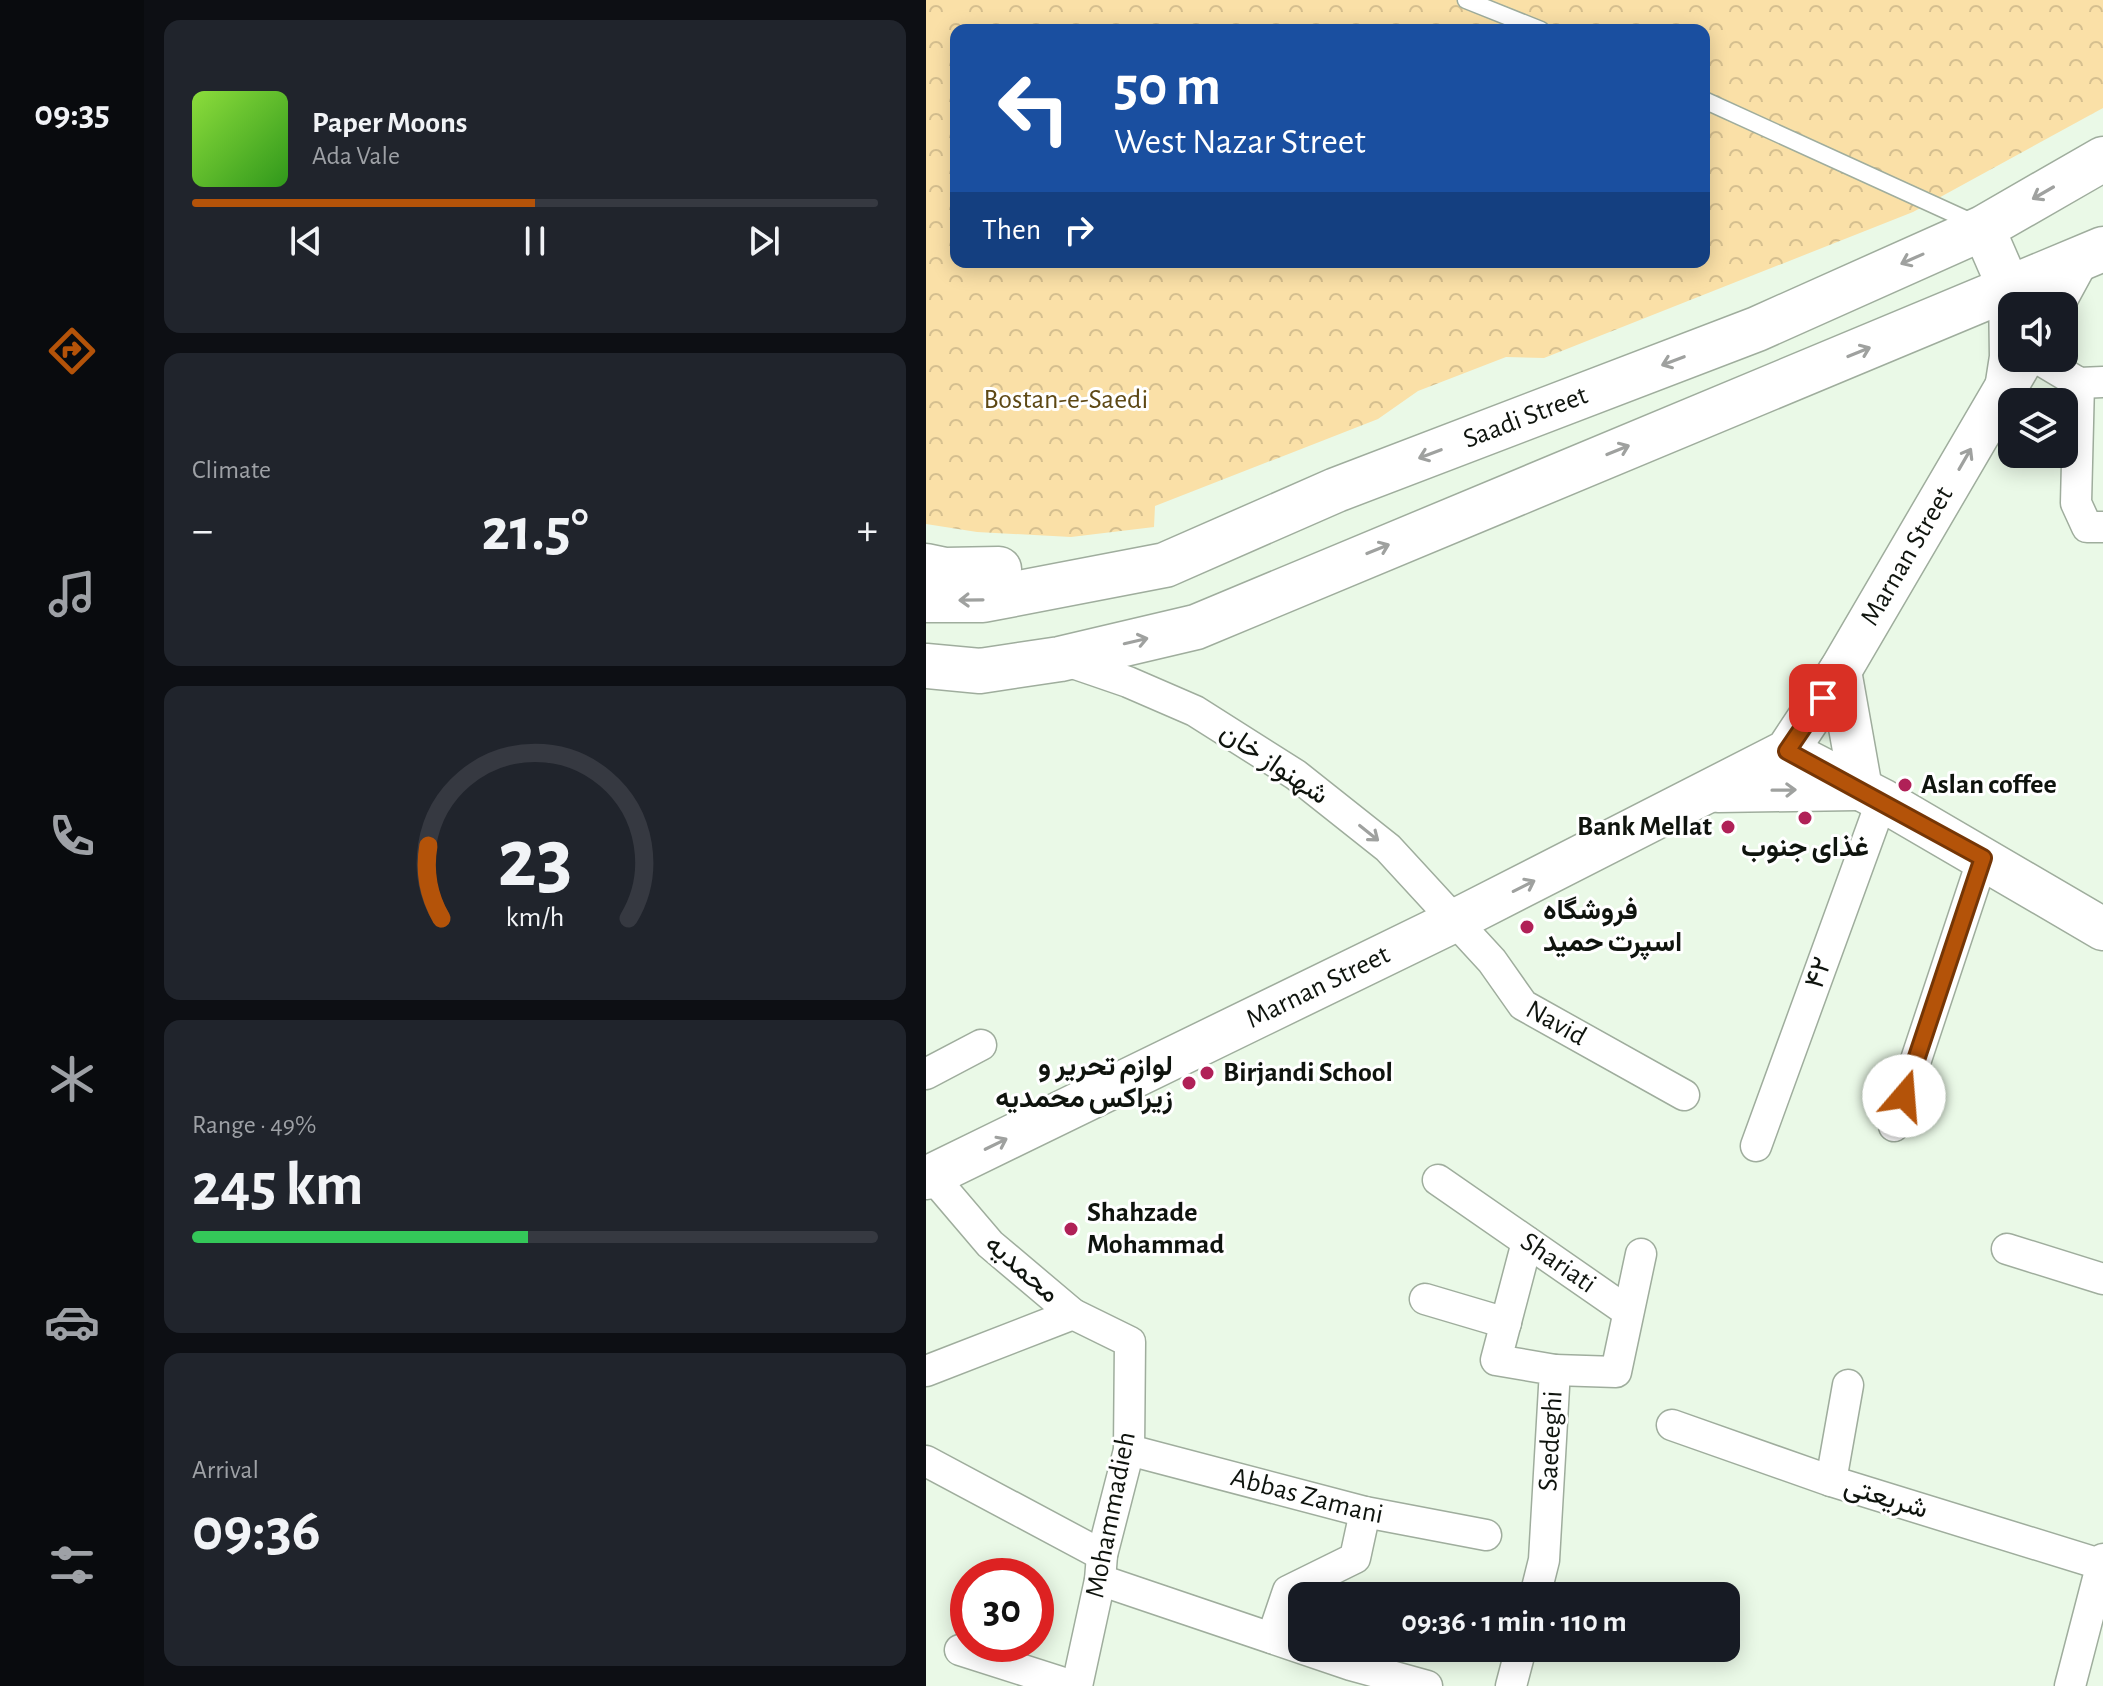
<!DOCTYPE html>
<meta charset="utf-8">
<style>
:root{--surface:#171b24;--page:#20242c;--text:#f1f3f6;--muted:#9ea1a6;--line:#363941;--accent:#b45309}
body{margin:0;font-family:"Alegreya Sans",Vazirmatn,sans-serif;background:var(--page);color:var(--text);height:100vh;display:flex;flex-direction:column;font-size:30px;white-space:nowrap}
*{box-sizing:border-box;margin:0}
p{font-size:26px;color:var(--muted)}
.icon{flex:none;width:44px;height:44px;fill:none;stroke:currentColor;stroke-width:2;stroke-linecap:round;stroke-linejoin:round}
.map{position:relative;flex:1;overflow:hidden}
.details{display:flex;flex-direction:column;gap:20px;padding:20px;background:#0d0f14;width:782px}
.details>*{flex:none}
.top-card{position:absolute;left:24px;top:24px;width:760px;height:244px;border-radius:16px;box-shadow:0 4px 20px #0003;background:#1a4fa0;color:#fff;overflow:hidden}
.controls{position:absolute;left:1072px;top:292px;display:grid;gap:16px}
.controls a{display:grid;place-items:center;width:80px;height:80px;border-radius:16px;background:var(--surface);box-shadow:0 4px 20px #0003;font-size:40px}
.speed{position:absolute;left:24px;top:1558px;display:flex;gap:16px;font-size:40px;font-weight:700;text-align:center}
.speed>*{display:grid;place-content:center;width:104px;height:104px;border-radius:50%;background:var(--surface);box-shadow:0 4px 20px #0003;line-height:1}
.speed .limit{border:12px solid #d22;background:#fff;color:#111}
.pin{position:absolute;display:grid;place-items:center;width:68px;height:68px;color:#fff;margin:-34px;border-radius:16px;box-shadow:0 4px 12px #0006}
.me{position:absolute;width:88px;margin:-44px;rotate:18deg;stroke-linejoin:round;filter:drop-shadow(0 0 6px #0008)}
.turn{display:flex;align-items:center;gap:28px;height:168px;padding:0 32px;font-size:36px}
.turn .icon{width:104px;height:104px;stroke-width:2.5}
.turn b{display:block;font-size:56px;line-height:68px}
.then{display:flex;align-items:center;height:76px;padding:0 32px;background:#0003;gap:16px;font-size:30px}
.big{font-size:60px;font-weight:700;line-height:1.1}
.details .tile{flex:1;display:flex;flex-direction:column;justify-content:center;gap:12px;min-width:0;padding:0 28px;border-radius:16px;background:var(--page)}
.details .dial{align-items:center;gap:0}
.dial svg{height:208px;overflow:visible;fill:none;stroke:var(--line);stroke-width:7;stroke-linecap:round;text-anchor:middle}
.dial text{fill:var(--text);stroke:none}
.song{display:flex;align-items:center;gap:24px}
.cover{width:96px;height:96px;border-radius:12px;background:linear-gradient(135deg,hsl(90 70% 55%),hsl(110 70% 35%))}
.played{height:8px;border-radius:4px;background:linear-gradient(90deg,var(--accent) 50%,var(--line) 50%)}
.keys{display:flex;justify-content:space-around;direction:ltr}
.heat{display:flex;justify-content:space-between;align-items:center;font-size:44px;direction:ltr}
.charge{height:12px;border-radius:6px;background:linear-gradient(90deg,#34c759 49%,var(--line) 0)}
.trip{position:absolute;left:362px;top:1582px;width:452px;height:80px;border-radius:16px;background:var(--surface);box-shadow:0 4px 20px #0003;font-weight:700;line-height:80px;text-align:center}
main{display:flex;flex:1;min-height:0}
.tabs{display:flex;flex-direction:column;width:144px;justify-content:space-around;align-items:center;background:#090b0e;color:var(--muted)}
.tabs .icon{width:56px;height:56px}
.tabs .active{color:var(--accent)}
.tabs b{font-size:36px;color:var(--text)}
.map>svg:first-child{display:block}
.park{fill:url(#park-crowns);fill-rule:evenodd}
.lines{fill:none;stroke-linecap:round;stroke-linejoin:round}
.service-casing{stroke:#9fad9d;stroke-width:19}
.minor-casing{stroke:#9fad9d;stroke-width:33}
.secondary-casing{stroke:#9fad9d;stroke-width:45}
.primary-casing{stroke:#9fad9d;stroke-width:47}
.service{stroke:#fff;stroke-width:16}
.minor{stroke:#fff;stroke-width:30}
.secondary{stroke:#fff;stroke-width:42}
.primary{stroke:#fff;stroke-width:44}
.oneway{stroke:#9fa19f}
.route-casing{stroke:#753606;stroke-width:20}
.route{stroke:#b45309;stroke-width:14}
.poi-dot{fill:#b02157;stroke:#fff;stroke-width:3}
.labels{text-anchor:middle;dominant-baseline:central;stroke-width:6;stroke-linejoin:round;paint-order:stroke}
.park-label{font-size:28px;fill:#5d4814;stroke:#fff}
.street-label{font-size:28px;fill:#0f140e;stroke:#fff}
.poi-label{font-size:28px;font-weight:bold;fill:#0f140e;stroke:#fff;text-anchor:start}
</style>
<main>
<nav class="tabs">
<b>09:35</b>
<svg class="icon active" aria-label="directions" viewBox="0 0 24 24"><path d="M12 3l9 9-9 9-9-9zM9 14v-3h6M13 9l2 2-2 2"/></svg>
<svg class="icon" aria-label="music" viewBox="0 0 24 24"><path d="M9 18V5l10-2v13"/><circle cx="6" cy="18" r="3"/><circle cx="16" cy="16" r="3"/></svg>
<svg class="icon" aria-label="phone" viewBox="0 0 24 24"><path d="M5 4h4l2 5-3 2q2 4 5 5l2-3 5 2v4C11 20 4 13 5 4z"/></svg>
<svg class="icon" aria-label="climate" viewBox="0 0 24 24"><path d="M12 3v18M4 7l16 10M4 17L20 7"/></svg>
<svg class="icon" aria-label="car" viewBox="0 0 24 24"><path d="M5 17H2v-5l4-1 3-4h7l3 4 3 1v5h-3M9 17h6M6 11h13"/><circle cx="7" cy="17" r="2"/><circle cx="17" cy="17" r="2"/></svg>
<svg class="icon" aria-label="filters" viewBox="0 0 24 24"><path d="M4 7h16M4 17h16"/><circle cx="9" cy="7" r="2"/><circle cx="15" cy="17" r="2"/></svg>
</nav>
<section class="details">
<div class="tile">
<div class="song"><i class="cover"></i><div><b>Paper Moons</b><p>Ada Vale</p></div></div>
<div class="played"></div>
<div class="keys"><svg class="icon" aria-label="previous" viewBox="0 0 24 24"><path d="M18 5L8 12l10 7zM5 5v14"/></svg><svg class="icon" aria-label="pause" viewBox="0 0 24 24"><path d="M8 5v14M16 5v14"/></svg><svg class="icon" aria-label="next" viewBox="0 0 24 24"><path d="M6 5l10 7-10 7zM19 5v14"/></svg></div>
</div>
<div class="tile"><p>Climate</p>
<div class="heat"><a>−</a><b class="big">21.5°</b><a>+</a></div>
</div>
<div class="tile dial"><svg viewBox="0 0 100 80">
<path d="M14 69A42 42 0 1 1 86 69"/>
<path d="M14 69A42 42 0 0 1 9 41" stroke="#b45309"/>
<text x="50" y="56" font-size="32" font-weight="700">23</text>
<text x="50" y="72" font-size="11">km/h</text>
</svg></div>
<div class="tile"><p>Range · 49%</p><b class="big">245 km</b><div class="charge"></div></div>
<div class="tile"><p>Arrival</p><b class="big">09:36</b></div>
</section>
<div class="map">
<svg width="1177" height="1686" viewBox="0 0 1177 1686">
<defs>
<pattern id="park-crowns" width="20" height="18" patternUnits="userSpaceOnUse" patternTransform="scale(2)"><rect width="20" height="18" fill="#fae0a7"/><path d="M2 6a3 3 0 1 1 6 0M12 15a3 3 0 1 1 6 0" fill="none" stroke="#d5bf8f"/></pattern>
</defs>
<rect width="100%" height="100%" fill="#eaf9e7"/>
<!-- park -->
<path class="park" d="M 0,0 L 1177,0 L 1177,108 L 987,212 L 618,358 L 580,357 L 492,391 L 452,419 L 229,506 L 228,527 L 145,537 L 51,532 L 0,524 ZM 30,30 L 778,30 L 778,262 L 30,262 Z"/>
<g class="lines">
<!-- service casing -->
<g class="service-casing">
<g id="service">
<polyline points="540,0 615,30"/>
<polyline points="778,100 1050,224"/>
</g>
</g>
<!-- minor casing -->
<g class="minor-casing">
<g id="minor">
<polyline points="1111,358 1153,383 1177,382"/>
<polyline points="1153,383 1150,503 1161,527 1177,527"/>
<path id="s1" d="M 135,659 L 202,682 L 269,711 L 370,775 L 462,848 L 566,961 L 597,1005 L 758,1095"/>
<polyline points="0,1074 55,1045"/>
<polyline points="968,1126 1057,858"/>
<polyline points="830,1146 956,800"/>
<polyline points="6,1176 64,1244 147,1314 204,1342 203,1450 176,1555 174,1580 151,1686"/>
<path id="s2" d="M 512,1180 L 701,1311"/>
<polyline points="601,1242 570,1360 629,1370 618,1560 609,1596"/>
<polyline points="1081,1249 1177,1279"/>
<polyline points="499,1299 580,1323"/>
<polyline points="629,1370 690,1372 715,1254"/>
<polyline points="0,1371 147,1314"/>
<polyline points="746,1425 905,1481 1177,1565"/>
<path id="s3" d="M 203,1450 L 439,1512 L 560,1535"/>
<polyline points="0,1461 176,1555"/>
<polyline points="905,1481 922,1385"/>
<polyline points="174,1580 425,1665 501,1686"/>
<polyline points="346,1638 362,1591 429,1558 439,1512"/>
<polyline points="34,1650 147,1686"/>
<polyline points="585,1686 595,1648"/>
<polyline points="1144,1686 1177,1559"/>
</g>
</g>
<!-- secondary casing -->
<g class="secondary-casing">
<g id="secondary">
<polyline points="1057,228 1084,290 1085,357 1080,389"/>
<polyline points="1126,306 1151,260"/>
<polyline points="914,671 935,789"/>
<polyline points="861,751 956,800 1177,929"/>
<polyline points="792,791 930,789"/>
<path id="s4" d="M 0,1178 L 528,921 L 861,751 L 914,671 L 1097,358"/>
</g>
</g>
<!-- primary casing -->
<g class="primary-casing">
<g id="primary">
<polyline points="0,566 19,570 73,569"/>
<path id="s5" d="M 0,600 L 57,600 L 239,565 L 410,490 L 831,329 L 1057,228 L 1177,159"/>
<polyline points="0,666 54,671 134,659 270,627 1177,249"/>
</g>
</g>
<!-- service -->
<use href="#service" class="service"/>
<!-- minor -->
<use href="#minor" class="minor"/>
<!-- secondary -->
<use href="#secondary" class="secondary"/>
<!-- primary -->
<use href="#primary" class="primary"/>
</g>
<!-- one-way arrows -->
<defs><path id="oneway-shaft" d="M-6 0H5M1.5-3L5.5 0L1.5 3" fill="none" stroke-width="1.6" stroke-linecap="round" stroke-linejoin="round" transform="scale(2)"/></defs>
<g class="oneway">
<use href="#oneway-shaft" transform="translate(1117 193) rotate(150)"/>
<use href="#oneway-shaft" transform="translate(986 259) rotate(156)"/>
<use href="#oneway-shaft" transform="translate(933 352) rotate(-22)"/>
<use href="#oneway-shaft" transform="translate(747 361) rotate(159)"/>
<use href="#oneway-shaft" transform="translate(692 450) rotate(-22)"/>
<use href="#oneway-shaft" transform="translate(504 454) rotate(159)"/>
<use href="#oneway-shaft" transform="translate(1039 459) rotate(-60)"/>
<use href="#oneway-shaft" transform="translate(452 549) rotate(-22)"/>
<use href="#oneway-shaft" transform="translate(45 600) rotate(179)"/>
<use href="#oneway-shaft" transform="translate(210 641) rotate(-13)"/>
<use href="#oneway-shaft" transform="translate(858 790) rotate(-1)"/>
<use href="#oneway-shaft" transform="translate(443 833) rotate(39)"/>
<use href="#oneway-shaft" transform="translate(598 886) rotate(-27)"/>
<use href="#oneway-shaft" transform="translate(70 1144) rotate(-26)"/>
</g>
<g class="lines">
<!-- route casing -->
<g class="route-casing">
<polyline id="route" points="897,698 861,751 1057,858 978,1096"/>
</g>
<!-- route -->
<use href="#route" class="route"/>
</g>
<!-- markers -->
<g class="poi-dot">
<circle cx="979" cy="785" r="8"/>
<circle cx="879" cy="818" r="8"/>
<circle cx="802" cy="827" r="8"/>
<circle cx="601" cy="927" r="8"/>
<circle cx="281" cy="1073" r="8"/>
<circle cx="263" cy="1083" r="8"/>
<circle cx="145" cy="1229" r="8"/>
</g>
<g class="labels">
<!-- park labels -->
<g class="park-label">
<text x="140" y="400">Bostan-e-Saedi</text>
</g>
<!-- street labels -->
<g class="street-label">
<text stroke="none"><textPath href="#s5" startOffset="632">Saadi Street</textPath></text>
<text stroke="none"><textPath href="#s4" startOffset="1190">Marnan Street</textPath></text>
<text transform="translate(348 764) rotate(34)">شهنواز خان</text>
<text transform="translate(893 973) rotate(-70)">۴۲</text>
<text stroke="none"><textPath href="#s4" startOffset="436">Marnan Street</textPath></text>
<text stroke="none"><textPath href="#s1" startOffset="626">Navid</textPath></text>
<text stroke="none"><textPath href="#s2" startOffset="146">Shariati</textPath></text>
<text transform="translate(96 1269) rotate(41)">محمدیه</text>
<text transform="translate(625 1441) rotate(-87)">Saedeghi</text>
<text stroke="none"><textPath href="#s3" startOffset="184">Abbas Zamani</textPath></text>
<text transform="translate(960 1498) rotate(17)">شریعتی</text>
<text transform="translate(185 1515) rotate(-79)">Mohammadieh</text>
</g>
<!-- poi labels -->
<g class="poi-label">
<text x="995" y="785">Aslan coffee</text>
<text x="786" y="827" text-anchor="end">Bank Mellat</text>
<text x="879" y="848" text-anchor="middle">غذای جنوب</text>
<text x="617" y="911">فروشگاه<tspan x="617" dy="32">اسپرت حمید</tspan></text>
<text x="247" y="1067" text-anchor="end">لوازم تحریر و<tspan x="247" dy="32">زیراکس محمدیه</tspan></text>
<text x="297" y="1073">Birjandi School</text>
<text x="161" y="1213">Shahzade<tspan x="161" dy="32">Mohammad</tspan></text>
</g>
</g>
</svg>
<div class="controls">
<a><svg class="icon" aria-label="sound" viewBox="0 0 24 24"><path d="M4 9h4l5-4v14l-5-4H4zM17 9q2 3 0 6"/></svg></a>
<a><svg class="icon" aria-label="layers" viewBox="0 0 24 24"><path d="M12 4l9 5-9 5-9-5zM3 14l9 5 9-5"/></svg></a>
</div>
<div class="speed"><div class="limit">30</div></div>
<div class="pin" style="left:897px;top:698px;background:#d93025"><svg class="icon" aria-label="arrive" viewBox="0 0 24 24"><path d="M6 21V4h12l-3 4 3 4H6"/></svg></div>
<svg class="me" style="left:978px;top:1096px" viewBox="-20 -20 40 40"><circle r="19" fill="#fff"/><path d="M0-13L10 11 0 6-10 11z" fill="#b45309"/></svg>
<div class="trip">09:36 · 1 min · 110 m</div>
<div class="top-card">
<div class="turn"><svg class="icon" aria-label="left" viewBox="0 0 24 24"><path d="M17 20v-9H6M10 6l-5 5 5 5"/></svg><div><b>50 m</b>West Nazar Street</div></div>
<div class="then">Then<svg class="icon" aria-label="right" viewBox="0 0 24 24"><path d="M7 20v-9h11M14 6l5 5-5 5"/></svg></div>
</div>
</div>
</main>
